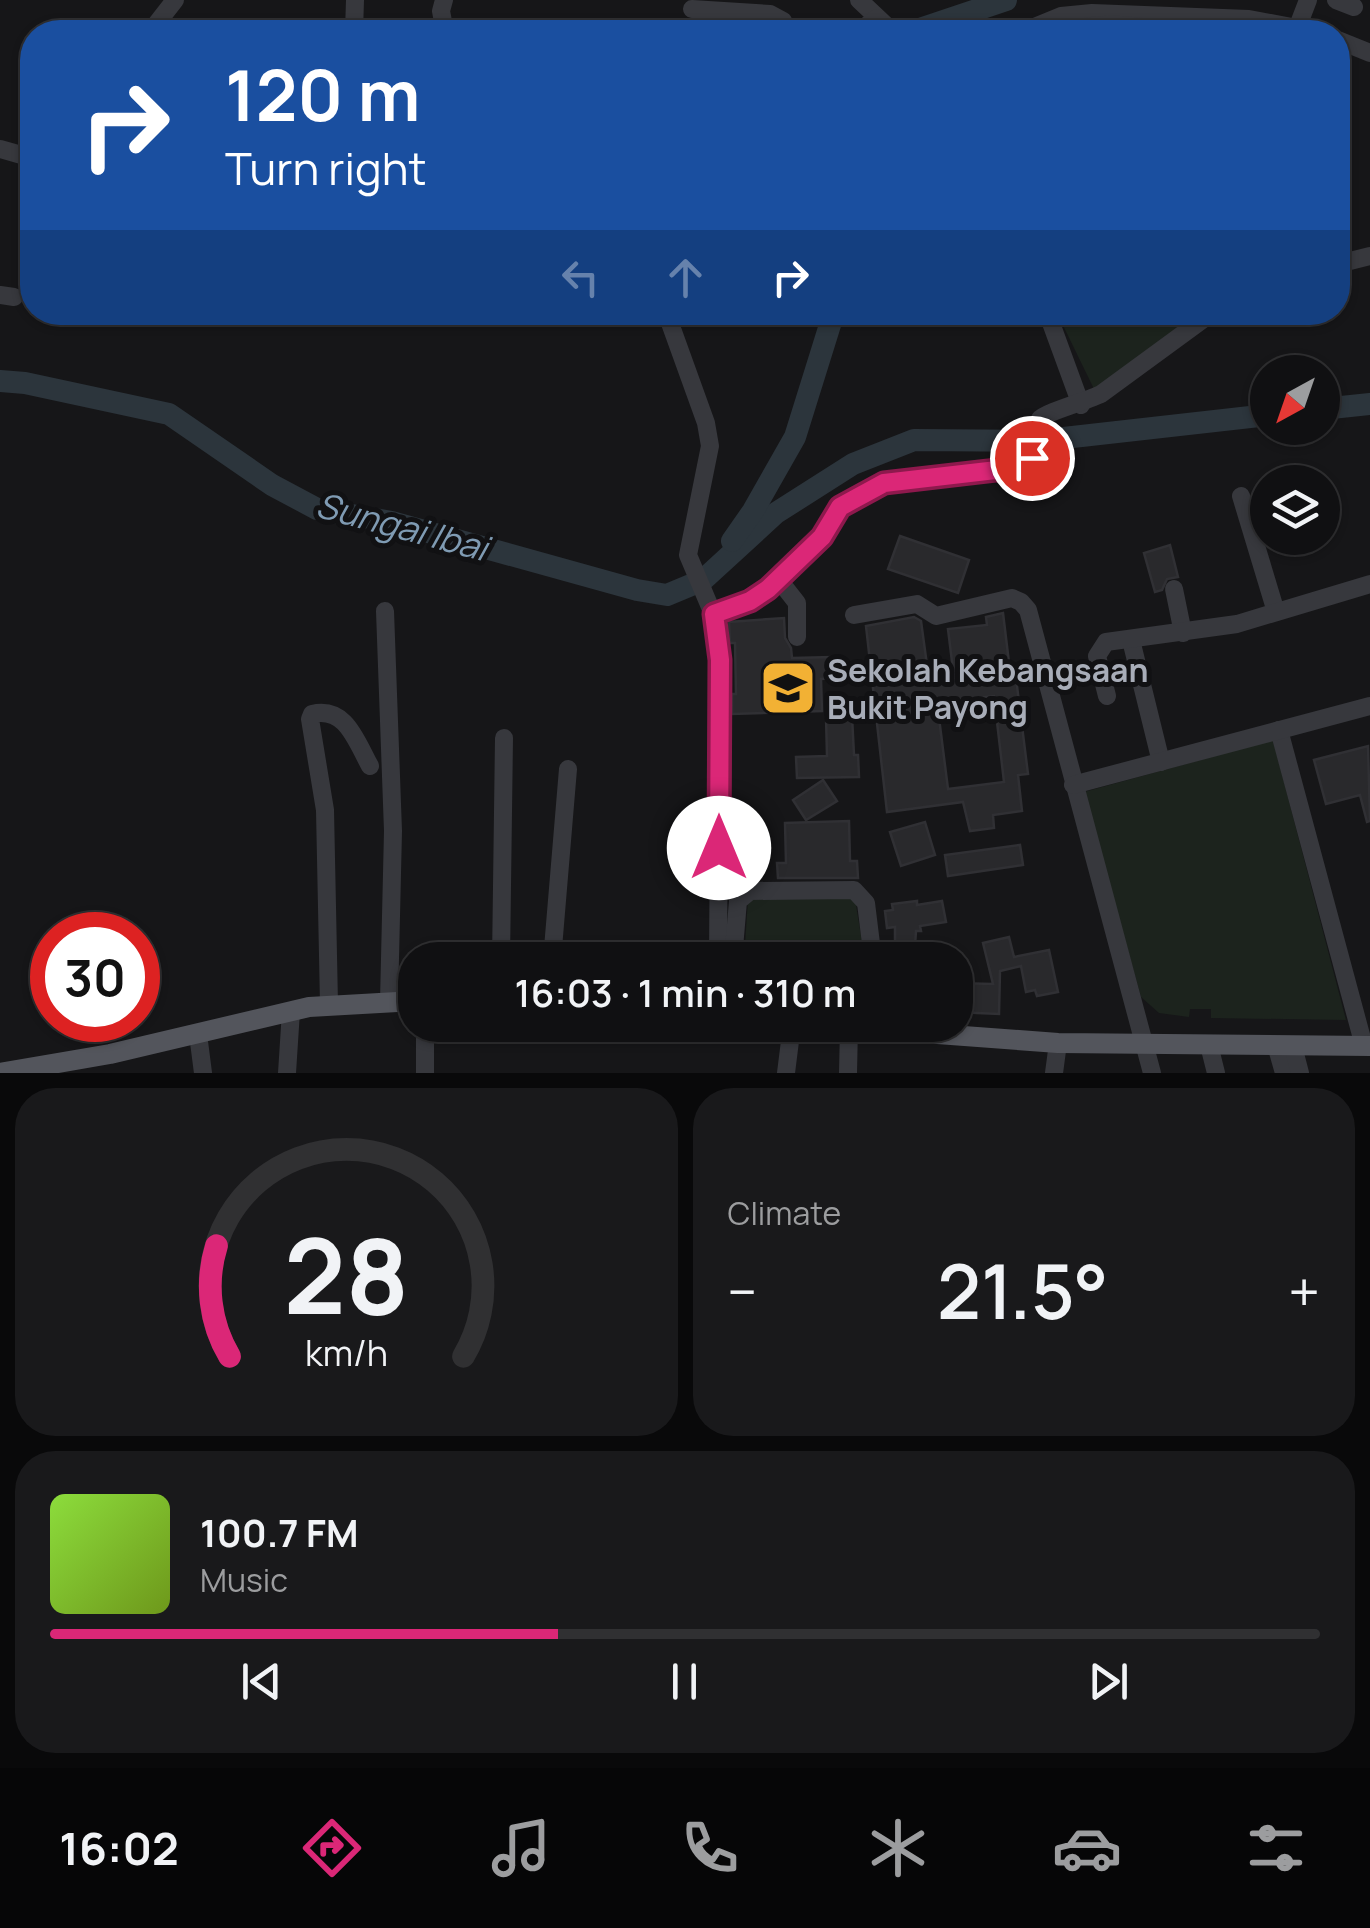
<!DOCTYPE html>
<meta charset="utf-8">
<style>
:root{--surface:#101012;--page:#19191b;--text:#f1f3f6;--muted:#9c9d9f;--line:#303032;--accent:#db2777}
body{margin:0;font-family:Manrope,sans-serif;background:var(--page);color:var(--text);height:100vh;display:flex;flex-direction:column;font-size:38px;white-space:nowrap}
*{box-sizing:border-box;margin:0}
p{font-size:32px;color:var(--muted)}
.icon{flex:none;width:55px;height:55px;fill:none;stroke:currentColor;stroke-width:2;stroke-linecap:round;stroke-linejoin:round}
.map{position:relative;height:1073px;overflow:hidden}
.details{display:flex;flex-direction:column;gap:15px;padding:15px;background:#09090a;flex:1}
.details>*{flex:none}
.hud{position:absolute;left:20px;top:20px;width:1330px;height:305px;border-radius:40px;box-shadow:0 2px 8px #0004,0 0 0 2px var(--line);background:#1a4fa0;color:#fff;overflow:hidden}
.needle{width:65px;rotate:220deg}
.buttons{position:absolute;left:1250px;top:355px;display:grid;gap:20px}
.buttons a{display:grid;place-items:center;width:90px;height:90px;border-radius:50%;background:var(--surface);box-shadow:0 2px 8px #0004,0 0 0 2px var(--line);font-size:50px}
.speed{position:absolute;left:30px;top:912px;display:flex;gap:20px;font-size:50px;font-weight:700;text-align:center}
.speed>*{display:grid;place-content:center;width:130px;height:130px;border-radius:50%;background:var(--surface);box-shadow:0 2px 8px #0004,0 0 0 2px var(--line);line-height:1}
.speed .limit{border:15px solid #d22;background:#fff;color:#111}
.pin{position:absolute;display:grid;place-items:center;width:85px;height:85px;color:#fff;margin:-42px;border:5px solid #fff;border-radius:50%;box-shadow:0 2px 10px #0007}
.me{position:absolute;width:110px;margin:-55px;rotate:0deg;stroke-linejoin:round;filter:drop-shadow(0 0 8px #0008)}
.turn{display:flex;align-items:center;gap:35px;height:210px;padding:0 40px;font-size:45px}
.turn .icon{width:130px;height:130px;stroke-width:2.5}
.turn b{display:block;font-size:70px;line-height:85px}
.lanes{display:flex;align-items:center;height:95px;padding:0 40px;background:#0003;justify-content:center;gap:50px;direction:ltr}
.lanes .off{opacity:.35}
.big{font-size:75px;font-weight:600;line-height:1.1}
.details .widget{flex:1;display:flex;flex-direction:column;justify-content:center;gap:15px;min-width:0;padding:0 35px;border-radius:40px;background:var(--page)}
.details .dial{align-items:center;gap:0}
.dial svg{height:260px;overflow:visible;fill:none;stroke:var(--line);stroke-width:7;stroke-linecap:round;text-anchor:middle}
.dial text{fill:var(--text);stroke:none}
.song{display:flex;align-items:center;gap:30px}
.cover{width:120px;height:120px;border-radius:15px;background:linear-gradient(135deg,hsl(90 70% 55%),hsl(80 70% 35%))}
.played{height:10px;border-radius:5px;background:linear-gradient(90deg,var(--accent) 40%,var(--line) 40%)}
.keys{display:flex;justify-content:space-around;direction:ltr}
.heat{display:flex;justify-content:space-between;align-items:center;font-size:55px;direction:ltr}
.details .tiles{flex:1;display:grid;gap:15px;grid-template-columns:1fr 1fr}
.widget:last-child{grid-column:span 2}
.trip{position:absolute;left:398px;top:942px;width:575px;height:100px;border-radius:40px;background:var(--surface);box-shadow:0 2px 8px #0004,0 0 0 2px var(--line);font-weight:600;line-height:100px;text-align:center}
.tab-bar{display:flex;height:160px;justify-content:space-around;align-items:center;background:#060607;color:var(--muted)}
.tab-bar .icon{width:70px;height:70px}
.tab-bar .active{color:var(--accent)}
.tab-bar b{font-size:45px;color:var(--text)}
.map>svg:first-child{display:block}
.green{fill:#1c231d}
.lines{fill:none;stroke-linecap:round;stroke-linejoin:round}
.river{stroke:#2c353c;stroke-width:22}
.building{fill:#29292c;stroke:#303034;stroke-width:2.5;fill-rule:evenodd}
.minor{stroke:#37383d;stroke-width:18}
.major{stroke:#53555c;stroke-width:20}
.route-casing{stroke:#8e194d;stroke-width:25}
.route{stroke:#db2777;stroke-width:18}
.labels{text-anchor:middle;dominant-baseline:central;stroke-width:10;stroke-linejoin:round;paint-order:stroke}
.poi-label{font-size:32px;font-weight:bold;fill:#a8adb8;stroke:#111113;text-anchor:start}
.water-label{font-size:35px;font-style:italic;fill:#7f9bb3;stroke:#111113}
</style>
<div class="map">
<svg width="1370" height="1073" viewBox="0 0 1370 1073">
<rect width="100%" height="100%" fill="#161618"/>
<!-- green -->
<g class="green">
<polygon points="1057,313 1204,313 1094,389"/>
<polygon points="1273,740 1346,1020 1211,1018 1211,1009 1190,1009 1189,1017 1159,1013 1141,997 1084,792"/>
<polygon points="748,899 855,899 865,960 744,960"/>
</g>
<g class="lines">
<!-- river -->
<g class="river">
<polyline points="911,32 1006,0"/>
<polyline points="0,381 25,383 169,414 272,485 317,509 392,522 637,590 667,595 703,580 776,513 853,464 914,440 1037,441 1268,415"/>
<polyline points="1322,409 1370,404"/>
<polyline points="732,541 753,511 795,437 834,312"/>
</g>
</g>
<!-- building -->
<g class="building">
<polygon points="900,536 969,560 958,593 888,569"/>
<polygon points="1170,545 1178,577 1167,579 1162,590 1155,592 1144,553"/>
<path d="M 1003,613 L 1010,671 L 1015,670 L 1028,774 L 1018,775 L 1022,811 L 993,815 L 994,828 L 970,831 L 963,802 L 887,812 L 866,626 L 914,617 L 921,621 L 929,680 L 954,678 L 948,629 L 987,625 L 986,617 ZM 994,696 L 1004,782 L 948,789 L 937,702 Z"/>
<polygon points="784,618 785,638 791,648 792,658 832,657 833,678 821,679 822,711 732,714 732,694 736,694 735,643 730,643 729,622"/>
<polygon points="852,716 854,755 858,755 859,777 797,778 796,757 827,756 826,717"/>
<polygon points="1368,746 1370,821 1367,822 1360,795 1326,804 1314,760"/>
<polygon points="823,780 837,801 806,820 793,800"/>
<polygon points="849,821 850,861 857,861 858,878 778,878 777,863 786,863 785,823"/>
<polygon points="925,822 935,855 901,866 890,832"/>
<polygon points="1020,845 1023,865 948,876 945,855"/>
<polygon points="917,901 917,905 942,901 946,922 920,926 921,931 916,931 914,960 895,960 895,927 887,928 885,911 893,910 892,904"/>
<polygon points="1009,937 1014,957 1049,950 1058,992 1037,996 1035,990 1026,992 1021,966 1000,971 999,1014 955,1012 955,983 993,984 983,943"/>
</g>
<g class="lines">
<!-- minor -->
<g class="minor">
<polyline points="444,0 441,11 445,32"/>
<polyline points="859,0 893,32"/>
<polyline points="1336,0 1354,7"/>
<polyline points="692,9 770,14 783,21 784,32"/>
<polyline points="1298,26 1308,0"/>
<polyline points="150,32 175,0"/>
<polyline points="354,32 355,0"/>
<polyline points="858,32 877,18"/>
<polyline points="1022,32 1061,16 1092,13 1249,19 1318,32"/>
<path d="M 1067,32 C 1102,18 1144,28 1182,32"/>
<polyline points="1338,40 1370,53"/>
<polyline points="0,149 32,158"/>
<polyline points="1338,264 1370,256"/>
<polyline points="0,295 14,297"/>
<polyline points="666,312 706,423 710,446 688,555 713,614 720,660 718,960"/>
<polyline points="1047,312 1081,405"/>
<polyline points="1241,496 1276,612"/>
<polyline points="779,580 797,603 797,637"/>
<polyline points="1174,589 1183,633"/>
<polyline points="385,611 393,831 389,1001"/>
<path d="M 713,614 L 750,601 L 768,589 L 822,537 L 840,507 L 884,483 L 1025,466 C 1038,452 1032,434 1040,419 C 1044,413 1089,400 1101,394 L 1213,312"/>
<polyline points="854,615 917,604 936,616 1012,598 1021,602 1028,610 1152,1073"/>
<polyline points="1131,640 1161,762"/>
<polyline points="1107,696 1097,656 1106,642 1237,624 1370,584"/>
<polyline points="1279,730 1364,1046"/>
<polyline points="1073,785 1370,706"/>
<polyline points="501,960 504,738"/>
<polyline points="552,960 568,769"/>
<polyline points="733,960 738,901 750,891 854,890 866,903 873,960"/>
<path d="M 329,1004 L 325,810 L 310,719 L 312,714 C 346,706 356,741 370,766"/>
<polyline points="198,1034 203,1073"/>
<polyline points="1209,1045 1216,1073"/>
<polyline points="1276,1045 1284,1073"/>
<polyline points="1293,1046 1300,1073"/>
<polyline points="287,1073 291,1011"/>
<polyline points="425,1073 425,1025"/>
<polyline points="786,1073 792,1025"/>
<polyline points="848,1073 849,1027"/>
<polyline points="1054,1073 1058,1043"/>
</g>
<!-- major -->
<g class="major">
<polyline points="816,1025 1058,1043 1370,1046"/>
<polyline points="0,1073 110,1054 309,1007 415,1001"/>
</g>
</g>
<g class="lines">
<!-- route casing -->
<g class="route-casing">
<polyline id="route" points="719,848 720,660 714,614 750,601 768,589 822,537 840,507 884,483 1022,467 1032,458"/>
</g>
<!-- route -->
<use href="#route" class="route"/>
</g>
<!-- icons -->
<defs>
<g id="school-square" transform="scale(2.875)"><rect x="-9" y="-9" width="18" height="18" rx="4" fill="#f2b134" stroke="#111113"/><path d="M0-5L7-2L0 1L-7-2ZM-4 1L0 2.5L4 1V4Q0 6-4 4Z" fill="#111"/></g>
</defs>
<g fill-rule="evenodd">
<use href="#school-square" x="788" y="688"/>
</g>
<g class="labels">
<!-- poi labels -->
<g class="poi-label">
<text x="827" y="670">Sekolah Kebangsaan<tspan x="827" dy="37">Bukit Payong</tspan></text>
</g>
<!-- water labels -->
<g class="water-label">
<text transform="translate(402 526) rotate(15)">Sungai Ibai</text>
</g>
</g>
</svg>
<div class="buttons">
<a><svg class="needle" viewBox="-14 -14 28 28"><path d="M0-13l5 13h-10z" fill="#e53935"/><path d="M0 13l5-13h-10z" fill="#9c9d9f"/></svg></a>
<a><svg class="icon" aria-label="layers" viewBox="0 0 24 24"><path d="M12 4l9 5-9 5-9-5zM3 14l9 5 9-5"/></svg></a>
</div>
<div class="speed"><div class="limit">30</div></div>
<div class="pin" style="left:1032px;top:458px;background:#d93025"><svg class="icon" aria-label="arrive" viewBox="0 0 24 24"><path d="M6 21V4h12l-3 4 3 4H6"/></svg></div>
<svg class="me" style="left:719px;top:848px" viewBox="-20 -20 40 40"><circle r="19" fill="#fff"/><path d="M0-13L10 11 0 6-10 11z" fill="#db2777"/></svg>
<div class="trip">16:03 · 1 min · 310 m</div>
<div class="hud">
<div class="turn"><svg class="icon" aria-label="right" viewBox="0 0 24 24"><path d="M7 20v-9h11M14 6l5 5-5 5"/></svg><div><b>120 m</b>Turn right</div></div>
<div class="lanes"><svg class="icon off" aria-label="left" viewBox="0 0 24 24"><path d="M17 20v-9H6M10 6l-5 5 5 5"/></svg><svg class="icon off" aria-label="ahead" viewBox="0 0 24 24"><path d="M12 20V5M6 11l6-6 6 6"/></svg><svg class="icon" aria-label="right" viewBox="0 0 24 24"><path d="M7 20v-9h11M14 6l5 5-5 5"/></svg></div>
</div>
</div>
<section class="details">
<div class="tiles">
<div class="widget dial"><svg viewBox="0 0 100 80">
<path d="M14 69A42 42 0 1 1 86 69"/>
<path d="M14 69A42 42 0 0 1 10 35" stroke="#db2777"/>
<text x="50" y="56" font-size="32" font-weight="700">28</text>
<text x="50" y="72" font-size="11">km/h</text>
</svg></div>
<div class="widget"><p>Climate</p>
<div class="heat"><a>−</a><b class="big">21.5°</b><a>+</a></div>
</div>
<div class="widget">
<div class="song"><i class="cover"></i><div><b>100.7 FM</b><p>Music</p></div></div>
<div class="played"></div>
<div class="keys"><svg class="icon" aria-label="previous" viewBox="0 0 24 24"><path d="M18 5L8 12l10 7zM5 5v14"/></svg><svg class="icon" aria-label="pause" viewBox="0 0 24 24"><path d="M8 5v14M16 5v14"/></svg><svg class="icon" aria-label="next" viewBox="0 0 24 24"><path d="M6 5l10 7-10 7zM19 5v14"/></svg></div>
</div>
</div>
</section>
<nav class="tab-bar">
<b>16:02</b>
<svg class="icon active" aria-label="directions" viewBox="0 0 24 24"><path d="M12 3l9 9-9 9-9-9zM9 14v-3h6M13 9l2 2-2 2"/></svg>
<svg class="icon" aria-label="music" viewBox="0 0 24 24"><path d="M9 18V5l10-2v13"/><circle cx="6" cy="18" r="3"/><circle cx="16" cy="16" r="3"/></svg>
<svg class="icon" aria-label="phone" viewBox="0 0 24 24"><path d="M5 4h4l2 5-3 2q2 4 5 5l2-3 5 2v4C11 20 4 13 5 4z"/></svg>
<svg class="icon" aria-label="climate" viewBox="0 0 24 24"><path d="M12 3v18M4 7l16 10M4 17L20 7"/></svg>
<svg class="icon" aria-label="car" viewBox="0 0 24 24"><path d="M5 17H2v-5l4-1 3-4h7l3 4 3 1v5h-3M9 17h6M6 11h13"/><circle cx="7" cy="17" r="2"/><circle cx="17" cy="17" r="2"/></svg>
<svg class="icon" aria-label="filters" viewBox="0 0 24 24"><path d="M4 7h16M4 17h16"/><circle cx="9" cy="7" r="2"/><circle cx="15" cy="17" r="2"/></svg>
</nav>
